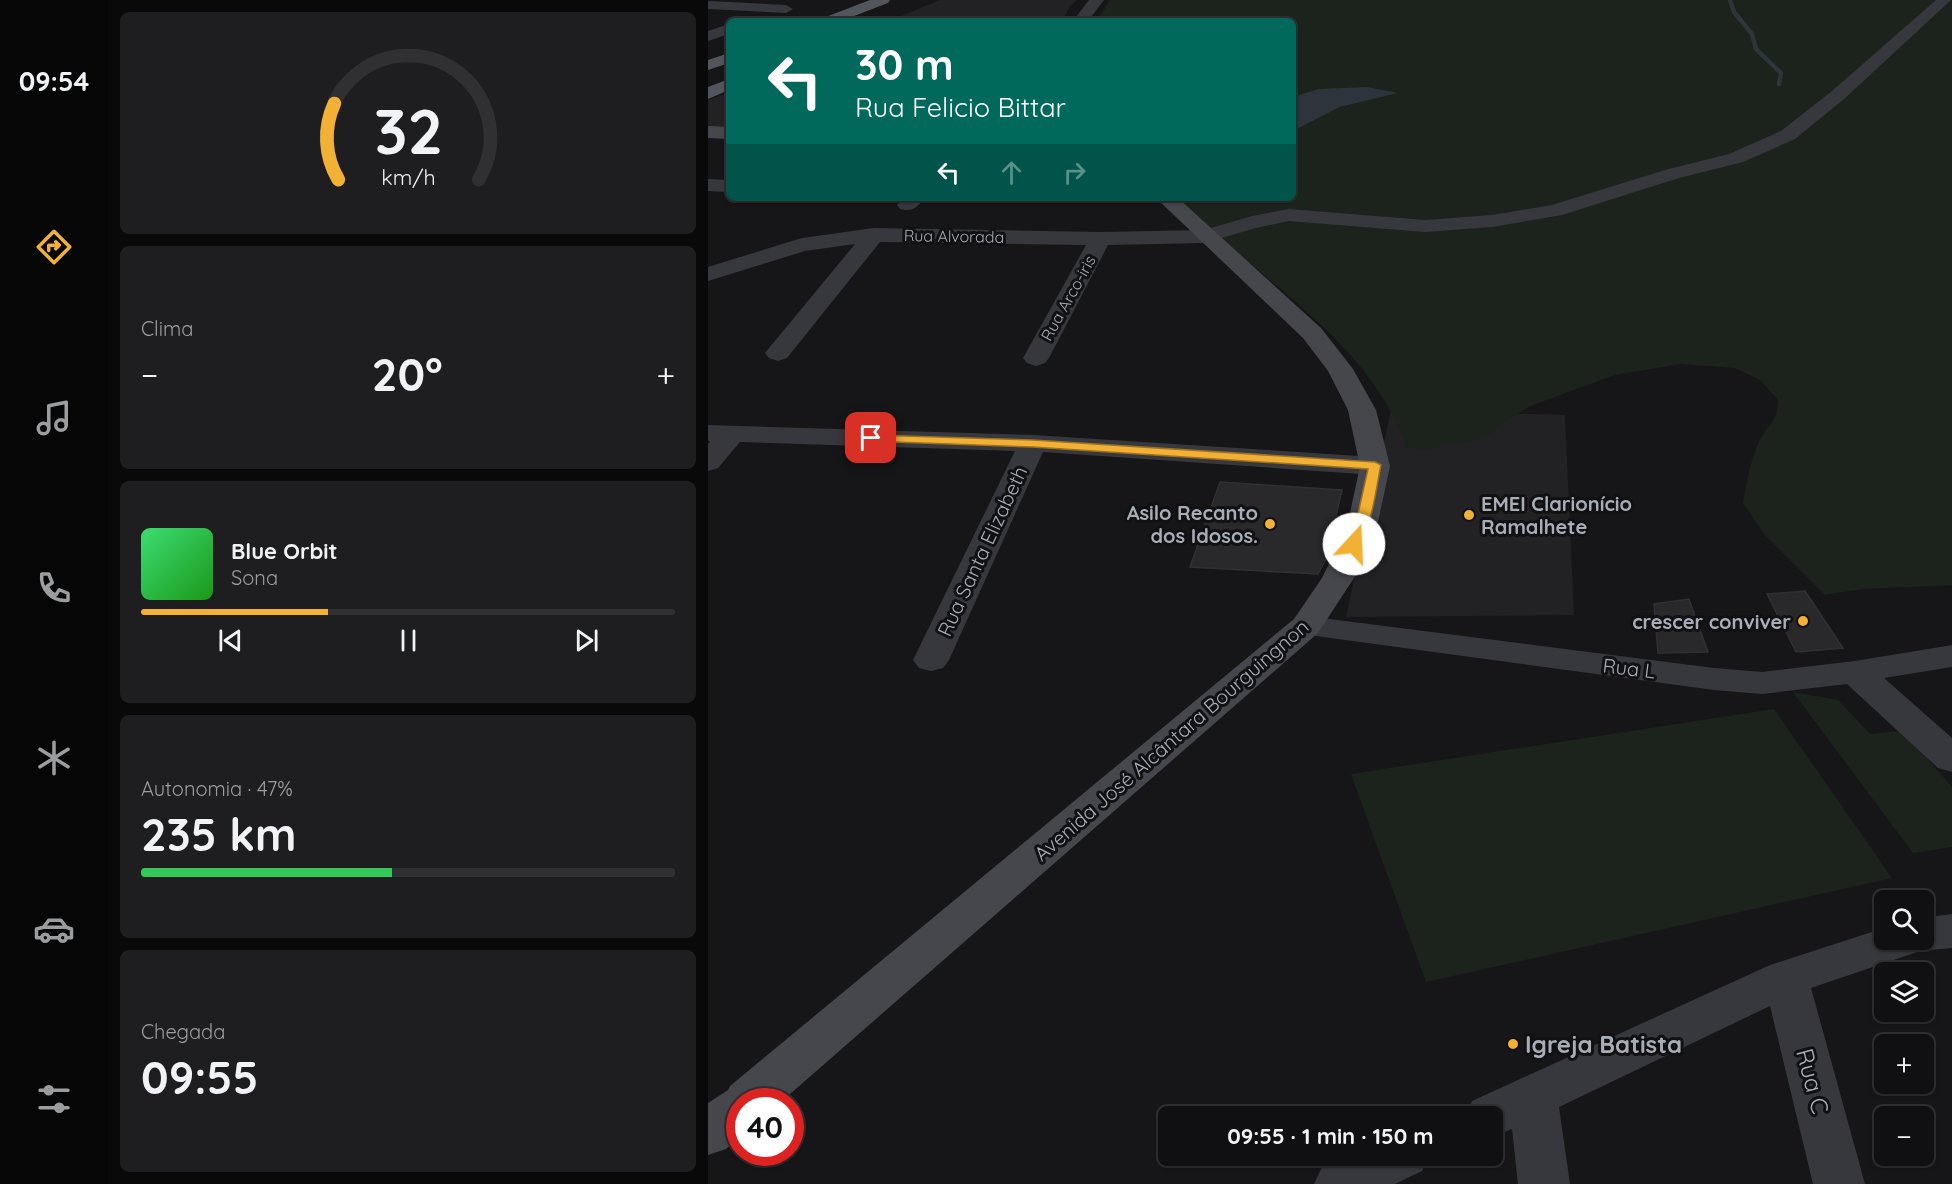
<!DOCTYPE html>
<html lang="pt">
<meta charset="utf-8">
<style>
:root{--surface:#101012;--page:#1e1e20;--text:#f1f3f6;--muted:#9c9d9f;--line:#303032;--accent:#f2b134}
body{margin:0;font-family:Quicksand,sans-serif;background:var(--page);color:var(--text);height:100vh;display:flex;flex-direction:column;font-size:22px;white-space:nowrap}
*{box-sizing:border-box;margin:0}
p{font-size:20px;color:var(--muted)}
.icon{flex:none;width:33px;height:33px;fill:none;stroke:currentColor;stroke-width:2;stroke-linecap:round;stroke-linejoin:round}
.map{position:relative;flex:1;overflow:hidden}
.side{display:flex;flex-direction:column;gap:12px;padding:12px;background:#09090a;width:600px}
.side>*{flex:none}
.top-card{position:absolute;left:18px;top:18px;width:570px;height:183px;border-radius:9px;box-shadow:0 2px 4px #0004,0 0 0 2px var(--line);background:#00695c;color:#fff;overflow:hidden}
.controls{position:absolute;left:1166px;top:890px;display:grid;gap:12px}
.controls a{display:grid;place-items:center;width:60px;height:60px;border-radius:9px;background:var(--surface);box-shadow:0 2px 4px #0004,0 0 0 2px var(--line);font-size:30px}
.speed{position:absolute;left:18px;top:1088px;display:flex;gap:12px;font-size:30px;font-weight:700;text-align:center}
.speed>*{display:grid;place-content:center;width:78px;height:78px;border-radius:50%;background:var(--surface);box-shadow:0 2px 4px #0004,0 0 0 2px var(--line);line-height:1}
.speed .limit{border:9px solid #d22;background:#fff;color:#111}
.pin{position:absolute;display:grid;place-items:center;width:51px;height:51px;color:#fff;margin:-26px;border-radius:12px;box-shadow:0 3px 9px #0006}
.me{position:absolute;width:66px;margin:-33px;rotate:20deg;stroke-linejoin:round;filter:drop-shadow(0 0 4px #0008)}
.turn{display:flex;align-items:center;gap:21px;height:126px;padding:0 30px;font-size:27px}
.turn .icon{width:78px;height:78px;stroke-width:2.5}
.turn b{display:block;font-size:42px;line-height:51px}
.lanes{display:flex;align-items:center;height:57px;padding:0 30px;background:#0003;justify-content:center;gap:30px;direction:ltr}
.lanes .off{opacity:.35}
.big{font-size:45px;font-weight:700;line-height:1.1}
.side .widget{flex:1;display:flex;flex-direction:column;justify-content:center;gap:9px;min-width:0;padding:0 21px;border-radius:9px;background:var(--page)}
.side .dial{align-items:center;gap:0}
.dial svg{height:156px;overflow:visible;fill:none;stroke:var(--line);stroke-width:7;stroke-linecap:round;text-anchor:middle}
.dial text{fill:var(--text);stroke:none}
.song{display:flex;align-items:center;gap:18px}
.cover{width:72px;height:72px;border-radius:9px;background:linear-gradient(135deg,hsl(140 70% 55%),hsl(120 70% 35%))}
.played{height:6px;border-radius:3px;background:linear-gradient(90deg,var(--accent) 35%,var(--line) 35%)}
.keys{display:flex;justify-content:space-around;direction:ltr}
.heat{display:flex;justify-content:space-between;align-items:center;font-size:33px;direction:ltr}
.charge{height:9px;border-radius:4px;background:linear-gradient(90deg,#34c759 47%,var(--line) 0)}
.trip{position:absolute;left:450px;top:1106px;width:345px;height:60px;border-radius:9px;background:var(--surface);box-shadow:0 2px 4px #0004,0 0 0 2px var(--line);font-weight:700;line-height:60px;text-align:center}
main{display:flex;flex:1;min-height:0}
.tabs{display:flex;flex-direction:column;width:108px;justify-content:space-around;align-items:center;background:#060607;color:var(--muted)}
.tabs .icon{width:42px;height:42px}
.tabs .selected{color:var(--accent)}
.tabs b{font-size:27px;color:var(--text)}
.map>svg:first-child{display:block}
.built{fill:#222225}
.green{fill:#1c231d}
.water{fill:#2c353c}
.lines{fill:none;stroke-linecap:round;stroke-linejoin:round}
.stream{stroke:#2c353c;stroke-width:4.5}
.building{fill:#29292c;stroke:#303034;stroke-width:1.5}
.street{fill:#37383d;fill-rule:evenodd}
.secondary{fill:#45474d;fill-rule:evenodd}
.primary{fill:#53555c;fill-rule:evenodd}
.route{fill:#f2b134;stroke:#9d7322;stroke-width:1.5}
.poi-dot{fill:#f2b134;stroke:#111113;stroke-width:2}
.labels{text-anchor:middle;dominant-baseline:central;stroke-width:6;stroke-linejoin:round;paint-order:stroke}
.far-street-label{font-size:16px;fill:#a8adb8;stroke:#111113}
.poi-label{font-size:20px;font-weight:bold;fill:#a8adb8;stroke:#111113;text-anchor:end}
.street-label{font-size:20px;fill:#a8adb8;stroke:#111113}
.near-poi-label{font-size:24px;font-weight:bold;fill:#a8adb8;stroke:#111113;text-anchor:start}
.near-street-label{font-size:24px;fill:#a8adb8;stroke:#111113}
</style>
<main>
<nav class="tabs">
<b>09:54</b>
<svg class="icon selected" aria-label="directions" viewBox="0 0 24 24"><path d="M12 3l9 9-9 9-9-9zM9 14v-3h6M13 9l2 2-2 2"/></svg>
<svg class="icon" aria-label="music" viewBox="0 0 24 24"><path d="M9 18V5l10-2v13"/><circle cx="6" cy="18" r="3"/><circle cx="16" cy="16" r="3"/></svg>
<svg class="icon" aria-label="phone" viewBox="0 0 24 24"><path d="M5 4h4l2 5-3 2q2 4 5 5l2-3 5 2v4C11 20 4 13 5 4z"/></svg>
<svg class="icon" aria-label="climate" viewBox="0 0 24 24"><path d="M12 3v18M4 7l16 10M4 17L20 7"/></svg>
<svg class="icon" aria-label="car" viewBox="0 0 24 24"><path d="M5 17H2v-5l4-1 3-4h7l3 4 3 1v5h-3M9 17h6M6 11h13"/><circle cx="7" cy="17" r="2"/><circle cx="17" cy="17" r="2"/></svg>
<svg class="icon" aria-label="filters" viewBox="0 0 24 24"><path d="M4 7h16M4 17h16"/><circle cx="9" cy="7" r="2"/><circle cx="15" cy="17" r="2"/></svg>
</nav>
<section class="side">
<div class="widget dial"><svg viewBox="0 0 100 80">
<path d="M14 69A42 42 0 1 1 86 69"/>
<path d="M14 69A42 42 0 0 1 12 30" stroke="#f2b134"/>
<text x="50" y="56" font-size="32" font-weight="700">32</text>
<text x="50" y="72" font-size="11">km/h</text>
</svg></div>
<div class="widget"><p>Clima</p>
<div class="heat"><a>−</a><b class="big">20°</b><a>+</a></div>
</div>
<div class="widget">
<div class="song"><i class="cover"></i><div><b>Blue Orbit</b><p>Sona</p></div></div>
<div class="played"></div>
<div class="keys"><svg class="icon" aria-label="previous" viewBox="0 0 24 24"><path d="M18 5L8 12l10 7zM5 5v14"/></svg><svg class="icon" aria-label="pause" viewBox="0 0 24 24"><path d="M8 5v14M16 5v14"/></svg><svg class="icon" aria-label="next" viewBox="0 0 24 24"><path d="M6 5l10 7-10 7zM19 5v14"/></svg></div>
</div>
<div class="widget"><p>Autonomia · 47%</p><b class="big">235 km</b><div class="charge"></div></div>
<div class="widget"><p>Chegada</p><b class="big">09:55</b></div>
</section>
<div class="map">
<svg width="1244" height="1184" viewBox="0 0 1244 1184">
<rect width="100%" height="100%" fill="#161618"/>
<!-- built -->
<g class="built">
<polygon points="232,0 369,0 362,6 354,21 181,21"/>
<polygon points="21,93 21,135 0,134 0,100"/>
<polygon points="683,410 857,415 866,615 638,617"/>
</g>
<!-- green -->
<g class="green">
<path d="M 402,0 L 1244,0 L 1244,585 L 1154,589 L 1117,595 L 1057,535 L 1035,503 C 1039,482 1042,462 1051,442 C 1060,424 1070,423 1070,400 L 1052,380 L 1027,368 L 973,364 L 907,375 L 822,406 L 798,421 L 778,437 L 721,449 L 699,448 C 662,339 545,276 468,198 L 585,198 L 585,131 L 632,107 L 689,93 C 653,86 620,86 585,97 L 585,21 L 389,21 Z"/>
<polygon points="1085,692 1130,700 1162,734 1195,731 1244,787 1244,847 1205,853"/>
<polygon points="1066,709 1184,878 718,982 643,774"/>
</g>
<!-- water -->
<polygon class="water" points="659,87 690,93 632,107 585,131 585,97 611,89"/>
<g class="lines">
<!-- stream -->
<polyline class="stream" points="1022,0 1026,12 1044,34 1048,49 1073,73 1071,84"/>
</g>
<!-- building -->
<g class="building">
<polygon points="512,482 634,490 618,559 610,574 482,567"/>
<polygon points="1097,591 1135,648 1088,652 1059,594"/>
<polygon points="981,599 1000,652 950,653 946,604"/>
</g>
<g class="lines">
<!-- street -->
<g class="street">
<polygon points="381,0 396,0 380,21 365,21"/>
<polygon points="1228,0 1243,0 1136,99 1087,139 1035,162 971,178 854,215 784,227 717,232 581,221 548,228 497,243 400,245 341,358 337,363 328,366 319,363 315,358 378,245 172,242 79,358 70,361 61,358 57,353 147,244 97,251 0,281 0,267 94,238 166,228 392,232 496,230 544,216 581,209 717,220 784,215 844,205 957,170 1021,154 1073,131 1124,91"/>
<polygon points="0,1 78,5 85,9 78,13 0,9"/>
<polygon points="21,24 21,34 0,41 0,31"/>
<polygon points="0,179 21,180 21,192 0,191"/>
<path d="M 194,198 L 216,198 C 209,208 204,212 192,209 L 189,205 Z"/>
<polygon points="0,425 325,435 667,457 677,460 682,466 677,472 667,475 335,452 241,660 235,668 223,671 211,668 205,660 307,451 32,442 10,468 0,471 0,444 2,441 0,441"/>
<polygon points="598,616 1006,668 1054,672 1147,661 1244,645 1244,667 1176,678 1244,738 1244,772 1230,768 1139,684 1054,694 1006,690 586,633 581,626 586,619"/>
<polygon points="1244,914 1244,948 1212,951 1103,988 1157,1184 1105,1184 1062,1006 851,1107 862,1184 810,1184 804,1129 784,1137 784,1116 757,1116 764,1101 1062,965 1176,928 1176,939 1215,939 1215,918"/>
<polygon points="641,1155 721,1155 714,1171 687,1184 606,1184 614,1167"/>
</g>
<!-- secondary -->
<g class="secondary">
<polygon points="0,126 21,127 21,139 0,138"/>
<polygon points="448,198 470,198 613,328 645,369 668,410 682,466 669,527 646,578 610,633 74,1101 32,1101 32,1137 18,1149 0,1155 0,1103 20,1090 22,1086 586,619 614,578 639,527 652,466 640,410 620,371 595,338"/>
</g>
<!-- primary -->
<g class="primary">
<polygon points="162,0 182,0 180,3 133,21 113,21 115,18"/>
<polygon points="21,53 21,63 0,70 0,60"/>
<polygon points="21,79 21,90 0,99 0,87"/>
</g>
</g>
<!-- route -->
<path class="route" d="M 163,435 L 325,440 L 667,462 L 673,465 C 669,482 662,543 646,548 L 639,544 L 647,527 L 660,469 L 325,447 L 159,441 L 159,436 Z"/>
<!-- markers -->
<g class="poi-dot">
<circle cx="761" cy="515" r="6"/>
<circle cx="562" cy="524" r="6"/>
<circle cx="1095" cy="621" r="6"/>
<circle cx="805" cy="1044" r="6"/>
</g>
<g class="labels">
<!-- far-street labels -->
<g class="far-street-label">
<text transform="translate(246 236) rotate(1)">Rua Alvorada</text>
<text transform="translate(360 298) rotate(-61)">Rua Arco-iris</text>
</g>
<!-- poi labels -->
<g class="poi-label">
<text x="773" y="503" text-anchor="start">EMEI Clarionício<tspan x="773" dy="23">Ramalhete</tspan></text>
<text x="550" y="512">Asilo Recanto<tspan x="550" dy="23">dos Idosos.</tspan></text>
<text x="1083" y="621">crescer conviver</text>
</g>
<!-- street labels -->
<g class="street-label">
<text transform="translate(274 551) rotate(-65)">Rua Santa Elizabeth</text>
<text transform="translate(921 668) rotate(7)">Rua L</text>
<text transform="translate(463 740) rotate(-41)">Avenida José Alcântara Bourguingnon</text>
</g>
<!-- near-poi labels -->
<g class="near-poi-label">
<text x="817" y="1044">Igreja Batista</text>
</g>
<!-- near-street labels -->
<g class="near-street-label">
<text transform="translate(1105 1081) rotate(75)">Rua C</text>
</g>
</g>
</svg>
<div class="controls">
<a><svg class="icon" aria-label="search" viewBox="0 0 24 24"><circle cx="10" cy="10" r="6"/><path d="M15 15l6 6"/></svg></a>
<a><svg class="icon" aria-label="layers" viewBox="0 0 24 24"><path d="M12 4l9 5-9 5-9-5zM3 14l9 5 9-5"/></svg></a>
<a>+</a>
<a>−</a>
</div>
<div class="speed"><div class="limit">40</div></div>
<div class="pin" style="left:163px;top:438px;background:#d93025"><svg class="icon" aria-label="arrive" viewBox="0 0 24 24"><path d="M6 21V4h12l-3 4 3 4H6"/></svg></div>
<svg class="me" style="left:646px;top:544px" viewBox="-20 -20 40 40"><circle r="19" fill="#fff"/><path d="M0-13L10 11 0 6-10 11z" fill="#f2b134"/></svg>
<div class="trip">09:55 · 1 min · 150 m</div>
<div class="top-card">
<div class="turn"><svg class="icon" aria-label="left" viewBox="0 0 24 24"><path d="M17 20v-9H6M10 6l-5 5 5 5"/></svg><div><b>30 m</b>Rua Felicio Bittar</div></div>
<div class="lanes"><svg class="icon" aria-label="left" viewBox="0 0 24 24"><path d="M17 20v-9H6M10 6l-5 5 5 5"/></svg><svg class="icon off" aria-label="ahead" viewBox="0 0 24 24"><path d="M12 20V5M6 11l6-6 6 6"/></svg><svg class="icon off" aria-label="right" viewBox="0 0 24 24"><path d="M7 20v-9h11M14 6l5 5-5 5"/></svg></div>
</div>
</div>
</main>
